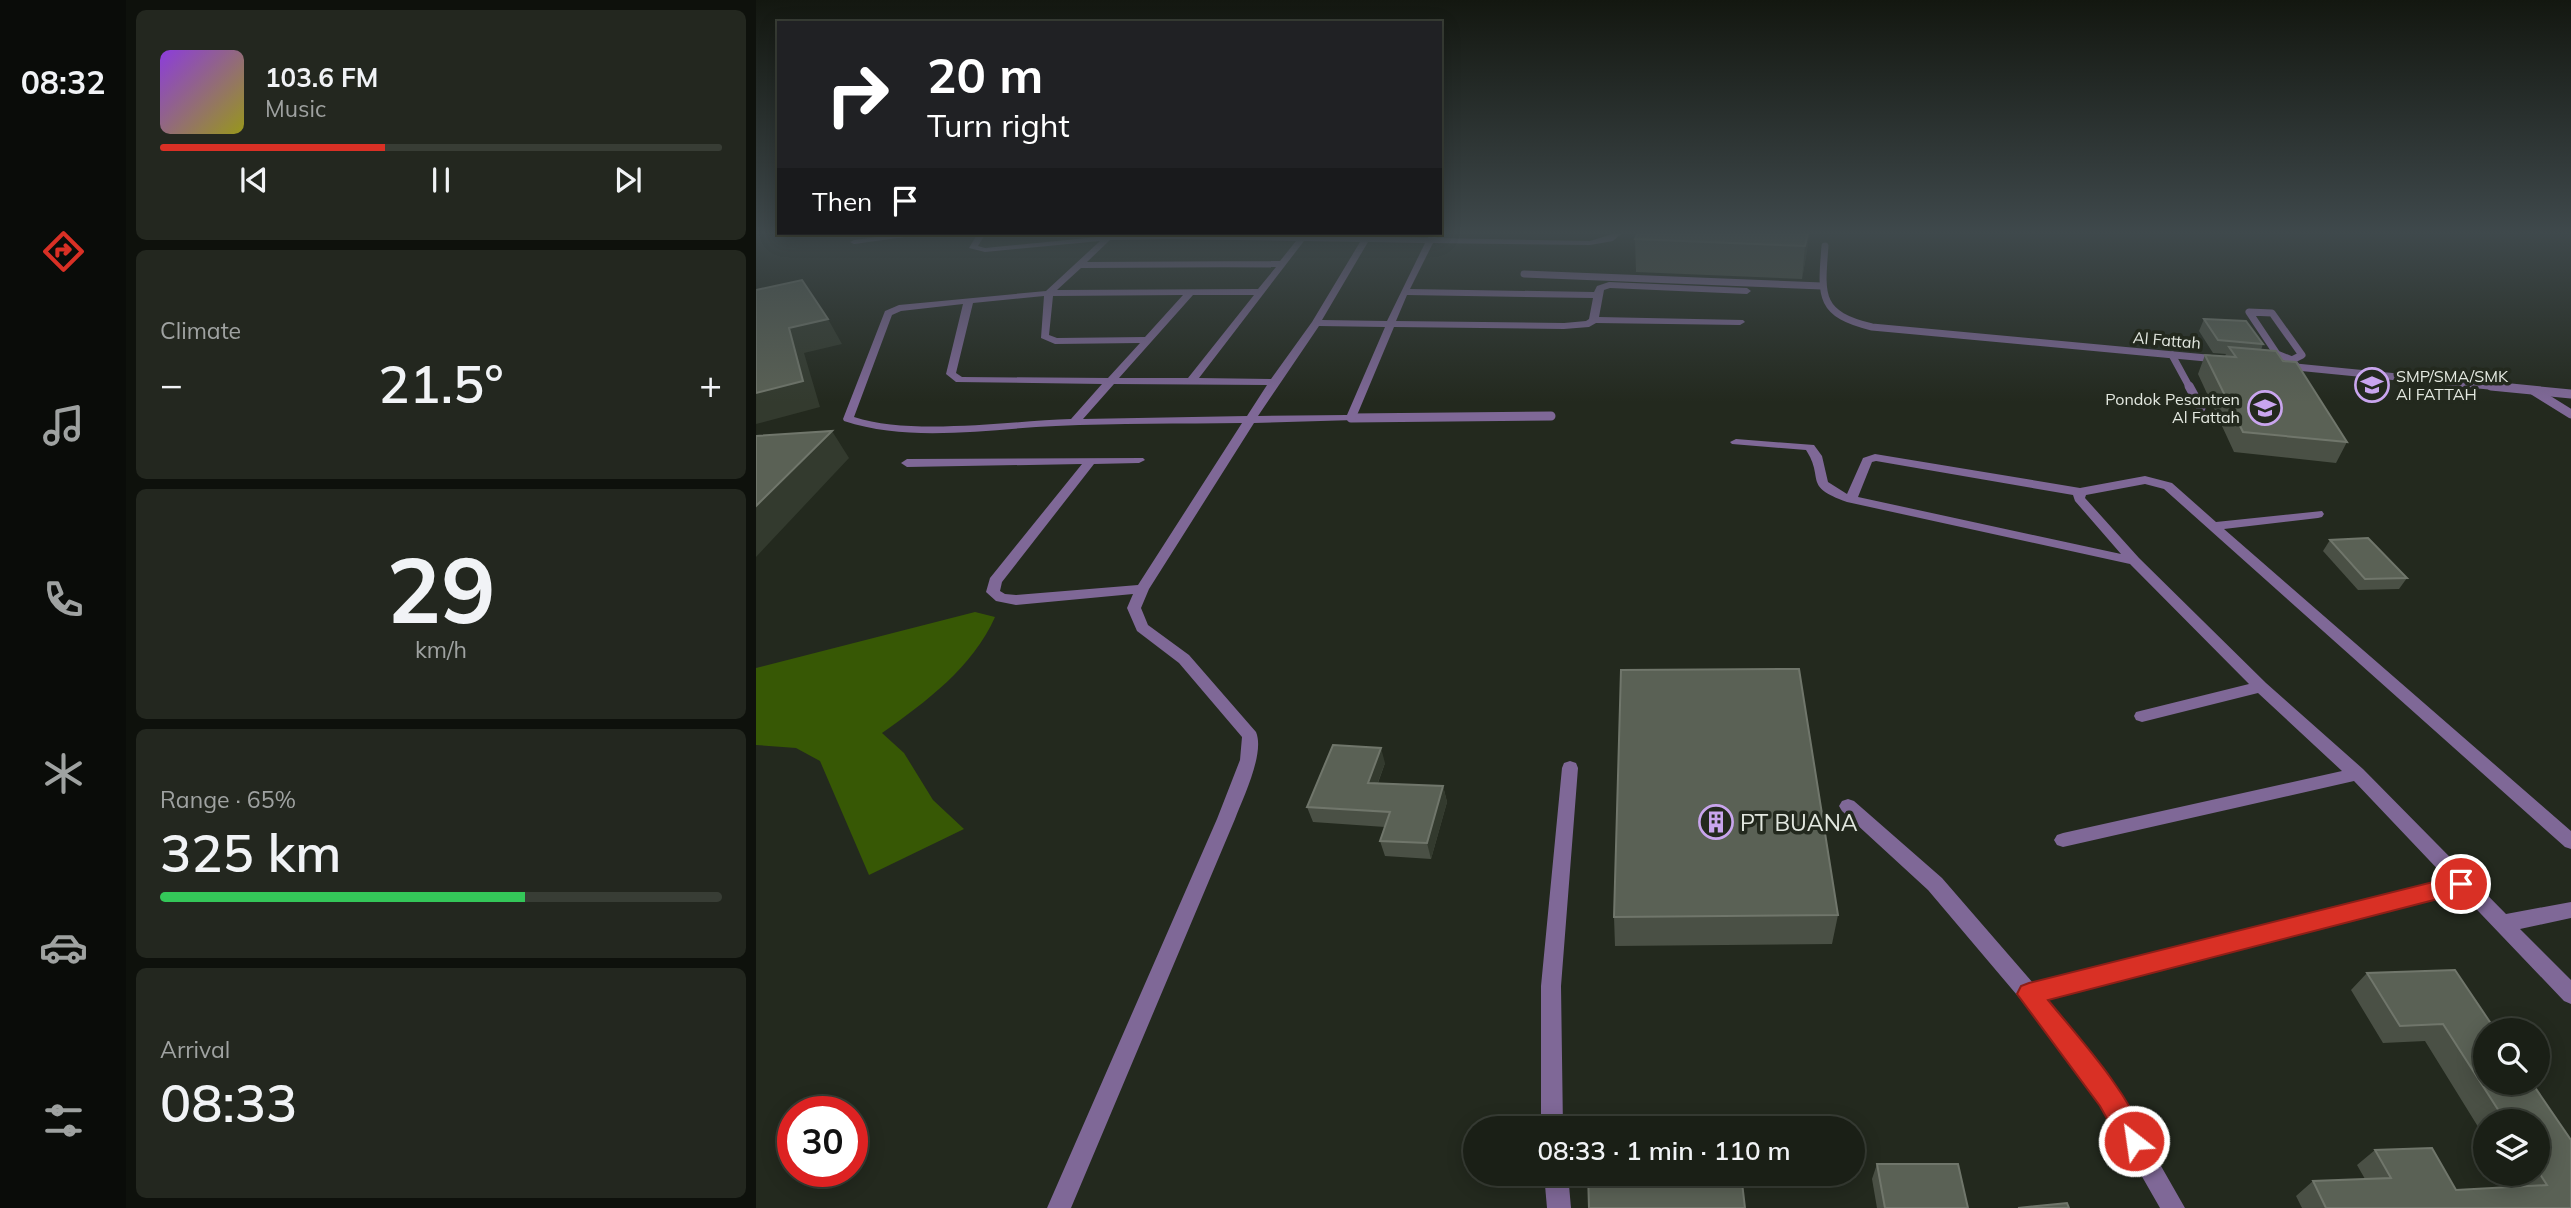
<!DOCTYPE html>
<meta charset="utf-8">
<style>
:root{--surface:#1a1f16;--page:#23271f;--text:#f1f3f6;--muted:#9fa2a1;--line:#383d35;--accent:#d93025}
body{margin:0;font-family:Mulish,sans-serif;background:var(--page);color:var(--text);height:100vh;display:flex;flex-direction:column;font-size:26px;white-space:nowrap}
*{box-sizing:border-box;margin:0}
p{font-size:23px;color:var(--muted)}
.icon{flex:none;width:38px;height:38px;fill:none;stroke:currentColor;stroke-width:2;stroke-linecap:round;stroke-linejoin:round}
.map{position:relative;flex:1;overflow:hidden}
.sheet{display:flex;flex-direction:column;gap:10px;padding:10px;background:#0e110c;width:630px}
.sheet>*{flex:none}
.guide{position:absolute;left:21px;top:21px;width:665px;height:214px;border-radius:0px;box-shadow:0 4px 18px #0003,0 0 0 2px var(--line);background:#202124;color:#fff;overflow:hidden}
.fabs{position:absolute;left:1717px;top:1018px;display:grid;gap:14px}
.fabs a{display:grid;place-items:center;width:77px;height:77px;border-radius:50%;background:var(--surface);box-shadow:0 4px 18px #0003,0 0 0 2px var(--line);font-size:35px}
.speed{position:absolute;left:21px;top:1096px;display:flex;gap:14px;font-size:35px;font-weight:700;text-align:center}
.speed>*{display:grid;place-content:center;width:91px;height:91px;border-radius:50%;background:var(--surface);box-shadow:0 4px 18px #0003,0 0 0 2px var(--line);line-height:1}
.speed .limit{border:10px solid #d22;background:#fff;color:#111}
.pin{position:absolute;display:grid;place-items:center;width:60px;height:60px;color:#fff;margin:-30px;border:4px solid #fff;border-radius:50%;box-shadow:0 2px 7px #0007}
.me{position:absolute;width:77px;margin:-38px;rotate:330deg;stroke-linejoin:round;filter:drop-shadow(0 0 5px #0008)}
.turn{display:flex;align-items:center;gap:24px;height:147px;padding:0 35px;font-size:32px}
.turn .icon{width:91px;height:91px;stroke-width:2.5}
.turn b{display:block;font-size:49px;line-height:60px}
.then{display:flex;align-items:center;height:66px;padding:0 35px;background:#0003;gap:14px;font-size:26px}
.big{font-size:52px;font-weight:600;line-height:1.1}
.sheet .tile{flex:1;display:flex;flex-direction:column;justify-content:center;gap:10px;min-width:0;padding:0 24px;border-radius:10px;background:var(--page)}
.sheet .dial{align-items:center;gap:0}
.dial b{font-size:91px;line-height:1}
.song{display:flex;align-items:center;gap:21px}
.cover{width:84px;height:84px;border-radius:10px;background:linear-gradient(135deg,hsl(270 70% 55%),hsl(60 70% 35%))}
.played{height:7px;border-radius:4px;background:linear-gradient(90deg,var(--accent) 40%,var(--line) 40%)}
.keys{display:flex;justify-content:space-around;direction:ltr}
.heat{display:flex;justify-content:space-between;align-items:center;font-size:38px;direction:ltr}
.charge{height:10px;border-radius:5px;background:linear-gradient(90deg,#34c759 65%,var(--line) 0)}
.trip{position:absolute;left:707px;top:1116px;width:402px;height:70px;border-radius:35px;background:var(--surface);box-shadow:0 4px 18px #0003,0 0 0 2px var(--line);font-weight:600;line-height:70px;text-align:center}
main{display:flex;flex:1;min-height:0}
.dock{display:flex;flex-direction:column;width:126px;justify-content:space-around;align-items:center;background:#0a0c09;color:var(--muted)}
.dock .icon{width:49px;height:49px}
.dock .on{color:var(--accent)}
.dock b{font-size:32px;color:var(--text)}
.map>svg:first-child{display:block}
.water{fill:#375805}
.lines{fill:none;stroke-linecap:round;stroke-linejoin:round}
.service-far1{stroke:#7f6897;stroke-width:7}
.service{stroke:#7f6897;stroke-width:9}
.minor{fill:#7f6897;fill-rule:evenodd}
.wall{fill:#4a5045}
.shaded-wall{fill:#333a2e}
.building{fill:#5a6155;stroke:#70766b;stroke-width:2}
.route{fill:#d93025;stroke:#8d1f18;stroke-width:2}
.labels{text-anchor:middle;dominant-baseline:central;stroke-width:7;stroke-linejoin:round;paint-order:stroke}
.far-street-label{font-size:16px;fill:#e3e8e0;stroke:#23291e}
.far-poi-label{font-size:16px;fill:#e3e8e0;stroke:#23291e;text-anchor:start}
.near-poi-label{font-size:23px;fill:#e3e8e0;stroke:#23291e;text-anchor:start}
</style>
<main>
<nav class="dock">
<b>08:32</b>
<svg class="icon on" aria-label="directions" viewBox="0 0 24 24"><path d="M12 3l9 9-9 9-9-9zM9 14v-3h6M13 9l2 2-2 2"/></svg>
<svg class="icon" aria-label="music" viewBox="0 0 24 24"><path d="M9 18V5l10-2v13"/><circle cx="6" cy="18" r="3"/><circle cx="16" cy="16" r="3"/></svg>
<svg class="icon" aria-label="phone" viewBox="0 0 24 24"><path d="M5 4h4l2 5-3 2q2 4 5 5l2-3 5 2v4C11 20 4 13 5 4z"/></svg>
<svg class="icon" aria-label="climate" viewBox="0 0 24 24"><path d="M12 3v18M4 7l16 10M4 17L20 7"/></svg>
<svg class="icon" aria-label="car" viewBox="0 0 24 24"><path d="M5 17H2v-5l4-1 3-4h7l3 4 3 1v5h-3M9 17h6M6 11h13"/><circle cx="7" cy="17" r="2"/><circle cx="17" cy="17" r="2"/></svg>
<svg class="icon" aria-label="filters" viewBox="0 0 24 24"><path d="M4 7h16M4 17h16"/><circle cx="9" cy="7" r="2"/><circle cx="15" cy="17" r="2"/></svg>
</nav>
<section class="sheet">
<div class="tile">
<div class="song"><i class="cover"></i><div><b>103.6 FM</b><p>Music</p></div></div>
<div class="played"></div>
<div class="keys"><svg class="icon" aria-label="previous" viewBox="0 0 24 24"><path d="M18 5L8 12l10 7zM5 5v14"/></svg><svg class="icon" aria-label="pause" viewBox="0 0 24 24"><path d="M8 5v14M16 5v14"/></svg><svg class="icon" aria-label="next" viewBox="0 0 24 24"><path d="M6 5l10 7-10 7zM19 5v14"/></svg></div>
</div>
<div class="tile"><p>Climate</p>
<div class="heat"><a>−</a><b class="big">21.5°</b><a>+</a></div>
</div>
<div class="tile dial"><b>29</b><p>km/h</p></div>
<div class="tile"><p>Range · 65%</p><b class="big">325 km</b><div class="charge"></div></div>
<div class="tile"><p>Arrival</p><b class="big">08:33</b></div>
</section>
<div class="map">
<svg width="1815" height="1208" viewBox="0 0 1815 1208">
<rect width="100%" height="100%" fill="#23291e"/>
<!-- water -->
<path class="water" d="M 219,612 L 239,617 C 217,667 170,702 126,733 L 148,753 L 177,800 L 208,829 L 113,875 L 64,761 L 40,748 L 0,745 L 0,668 Z"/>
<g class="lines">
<!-- service-far1 -->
<g class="service-far1">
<path d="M 1069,246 C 1065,296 1062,314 1116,327 L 1461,359"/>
<polyline points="768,274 1066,286"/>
<polygon points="1493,312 1516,313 1546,355 1536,360 1521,354"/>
<polyline points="1416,355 1434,388"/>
<polyline points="1536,360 1541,367"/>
<polyline points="1529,366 1753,388"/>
</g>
<!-- service -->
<g class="service">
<polyline points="1433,386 1445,408"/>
<polyline points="1735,386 1815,394"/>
<polyline points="1778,391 1815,414"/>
<polyline points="595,418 795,416"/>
</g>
<!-- minor -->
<g class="minor">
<polygon points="153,233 178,233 98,244 94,242 98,240"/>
<path d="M 222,233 L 230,233 L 222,246 L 229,248 L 352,236 L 543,236 L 547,235 L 551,237 L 607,237 L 610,233 L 618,233 L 615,237 L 672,238 L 675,233 L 681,233 L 680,238 L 834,241 C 845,238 855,233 866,233 L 857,241 L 834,245 L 677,243 L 654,289 L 838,292 L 841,286 L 853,282 L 991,288 L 995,291 L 991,294 L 854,288 L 848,290 L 843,317 L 987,320 L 989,322 L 984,325 L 840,323 L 833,327 L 808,329 L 638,327 L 599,420 L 498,423 L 393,589 L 385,608 L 392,625 L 433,655 L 500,732 C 509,753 487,798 479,819 L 315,1208 L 291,1208 L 461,819 L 484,760 L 486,737 L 423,663 L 381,631 L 371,608 L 377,594 L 260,605 L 240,601 L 230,592 L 234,578 L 326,464 L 151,467 L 145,463 L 151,459 L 387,458 L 389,460 L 383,463 L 338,464 L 246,582 L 244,591 L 249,594 L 260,595 L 382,585 L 486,423 C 424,424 362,423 300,426 C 231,429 155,443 88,421 L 87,419 L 129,311 L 143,305 L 290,291 L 344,241 L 229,252 L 213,248 ZM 414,239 L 540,241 L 524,261 L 331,262 L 354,240 ZM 548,241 L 604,242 L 556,322 L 515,379 L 443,378 ZM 612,242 L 669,243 L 631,321 L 566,320 ZM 520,267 L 502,289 L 301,290 L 325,268 ZM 427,295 L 389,337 L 301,338 L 293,335 L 297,296 ZM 437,295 L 498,295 L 432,378 L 363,378 ZM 651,295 L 837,298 L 833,319 L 830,321 L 808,323 L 640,321 ZM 288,296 L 285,338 L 299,344 L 384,343 L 352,378 L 206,377 L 200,373 L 217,303 ZM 207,304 L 190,374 L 200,382 L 346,384 L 315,419 C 253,421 156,436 98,417 L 136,315 L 145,311 ZM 563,326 L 629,327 L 591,415 L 502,416 ZM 358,384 L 511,385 L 491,416 L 327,419 Z"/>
<path d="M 980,439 L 1058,445 L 1066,456 L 1072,482 L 1091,494 L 1107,458 L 1119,454 L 1324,488 L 1389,476 L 1416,483 L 1460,522 L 1566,511 L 1568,514 L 1566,517 L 1562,518 L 1468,529 L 1815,831 L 1815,849 L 1809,847 L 1408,489 L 1389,484 L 1330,495 L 1329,498 L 1383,558 L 1510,683 L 1607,769 L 1750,914 L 1815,902 L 1815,918 L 1764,929 L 1815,980 L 1815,1004 L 1808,1001 L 1704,892 L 1290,999 L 1361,1089 L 1429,1208 L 1404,1208 L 1345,1105 L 1266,1001 L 1172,890 L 1086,811 L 1083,806 L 1086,801 L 1092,799 L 1098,801 L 1186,878 L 1277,983 L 1691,879 L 1598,781 L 1307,847 L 1301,845 L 1298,840 L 1301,835 L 1307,833 L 1586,771 L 1502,693 L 1386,722 L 1380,720 L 1378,716 L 1380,712 L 1493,684 L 1374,564 L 1091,502 C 1046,486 1069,479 1050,450 L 976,444 L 974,442 ZM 1120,461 L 1317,495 L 1319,501 L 1365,554 L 1102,497 L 1116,462 Z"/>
<polygon points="814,761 820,763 822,768 805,986 807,1129 785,1129 785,986 806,768 808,763"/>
<polygon points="788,1174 812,1174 815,1208 791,1208"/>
</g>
</g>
<!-- wall -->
<g class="wall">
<polygon points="882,233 1053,233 1051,250 1046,279 880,272 879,239"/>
<polygon points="1448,319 1507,344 1505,350 1591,442 1580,463 1478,452 1442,374 1449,355 1469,356 1470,354 1457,353 1443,331"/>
<polygon points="1574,540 1651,578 1643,589 1602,590 1567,551"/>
<polygon points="629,763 622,783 687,786 691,802 675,859 629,856 624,841 629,827 557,822 551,807"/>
<polygon points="1082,915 1076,944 859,946 858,917"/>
<polygon points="1699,970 1740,1031 1729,1031 1729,1083 1776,1083 1815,1140 1815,1208 1546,1208 1540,1196 1557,1181 1609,1179 1601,1165 1619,1150 1676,1148 1700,1190 1759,1187 1751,1174 1782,1174 1782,1122 1729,1122 1729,1138 1669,1041 1627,1043 1595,990 1611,973"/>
<polygon points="1121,1164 1212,1208 1121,1208 1116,1179"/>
</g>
<!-- shaded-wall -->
<g class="shaded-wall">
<polygon points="1052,233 1053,233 1051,250 1046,279 1049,246"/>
<polygon points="72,319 86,344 48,353 64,407 0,424 0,393 33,328"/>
<polygon points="76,431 93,458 0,557 0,506"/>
<polygon points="625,748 629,763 616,798 612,783"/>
<polygon points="687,786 691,802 675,859 671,843"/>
</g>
<!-- building -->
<g class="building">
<polygon points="882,233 1052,233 1049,246 879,239"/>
<polygon points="46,280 72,319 33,328 47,381 0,393 0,290"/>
<polygon points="1448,319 1490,321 1507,344 1462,340"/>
<polygon points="1473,347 1520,351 1527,361 1540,362 1591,442 1487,432 1449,355 1480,357"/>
<polygon points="76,431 0,506 0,436"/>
<polygon points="1612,538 1651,578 1609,579 1574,540"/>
<polygon points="1043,669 1082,915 858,917 865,670"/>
<polygon points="577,745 625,748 612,783 687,786 671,843 624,841 634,812 551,807"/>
<polygon points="1699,970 1740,1031 1729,1031 1729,1083 1776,1083 1815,1140 1815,1208 1570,1208 1557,1181 1635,1178 1619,1150 1676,1148 1700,1190 1791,1185 1782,1171 1782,1122 1750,1122 1687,1024 1644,1026 1611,973"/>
<polygon points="1121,1164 1202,1164 1212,1208 1129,1208"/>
<polygon points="832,1174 985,1174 989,1208 833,1208"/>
<polygon points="1311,1203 1313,1208 1262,1208"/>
</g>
<!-- sky -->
<linearGradient id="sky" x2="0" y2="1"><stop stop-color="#131710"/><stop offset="0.58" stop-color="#3f494c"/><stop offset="1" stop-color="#3f494c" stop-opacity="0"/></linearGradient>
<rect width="1815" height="402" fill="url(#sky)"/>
<!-- route -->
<path class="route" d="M 1705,875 L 1712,878 L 1715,884 L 1712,891 L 1705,893 L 1292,1000 C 1328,1044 1369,1088 1391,1141 L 1388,1151 L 1378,1154 L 1369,1151 L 1344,1106 L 1261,994 L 1265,986 L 1273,983 Z"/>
<!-- icons -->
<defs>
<g id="school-ring" transform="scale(1.75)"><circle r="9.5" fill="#23291e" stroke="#c9a5ee" stroke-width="1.5"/><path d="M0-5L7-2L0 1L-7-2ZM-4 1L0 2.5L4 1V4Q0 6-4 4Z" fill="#c9a5ee"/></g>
<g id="building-ring" transform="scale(1.75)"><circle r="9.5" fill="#23291e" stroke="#c9a5ee" stroke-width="1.5"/><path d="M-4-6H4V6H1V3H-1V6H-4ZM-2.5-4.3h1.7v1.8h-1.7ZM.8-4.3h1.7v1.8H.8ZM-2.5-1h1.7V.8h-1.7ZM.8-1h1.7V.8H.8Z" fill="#c9a5ee"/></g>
</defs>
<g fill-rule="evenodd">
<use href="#school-ring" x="1616" y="385"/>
<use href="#school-ring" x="1509" y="408"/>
<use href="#building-ring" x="960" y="822"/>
</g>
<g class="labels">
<!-- far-street labels -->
<g class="far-street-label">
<text transform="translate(1411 340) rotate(5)">Al Fattah</text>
</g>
<!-- far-poi labels -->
<g class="far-poi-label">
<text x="1640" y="376">SMP/SMA/SMK<tspan x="1640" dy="18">Al FATTAH</tspan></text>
<text x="1484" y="399" text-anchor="end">Pondok Pesantren<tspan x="1484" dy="18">Al Fattah</tspan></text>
</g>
<!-- near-poi labels -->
<g class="near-poi-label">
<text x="984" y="822">PT BUANA</text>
</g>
</g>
</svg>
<div class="fabs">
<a><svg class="icon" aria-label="search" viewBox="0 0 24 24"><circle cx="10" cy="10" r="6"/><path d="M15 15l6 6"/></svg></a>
<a><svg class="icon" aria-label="layers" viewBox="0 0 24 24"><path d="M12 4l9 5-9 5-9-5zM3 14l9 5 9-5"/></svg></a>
</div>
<div class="speed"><div class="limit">30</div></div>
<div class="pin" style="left:1705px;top:884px;background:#d93025"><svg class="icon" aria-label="arrive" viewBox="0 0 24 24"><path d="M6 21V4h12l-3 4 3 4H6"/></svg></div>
<svg class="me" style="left:1378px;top:1141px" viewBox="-20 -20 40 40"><circle r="17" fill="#d93025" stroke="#fff" stroke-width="3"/><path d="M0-11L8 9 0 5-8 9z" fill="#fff"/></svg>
<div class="trip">08:33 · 1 min · 110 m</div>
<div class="guide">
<div class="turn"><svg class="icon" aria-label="right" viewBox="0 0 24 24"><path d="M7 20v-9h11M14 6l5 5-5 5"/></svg><div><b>20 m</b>Turn right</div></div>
<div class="then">Then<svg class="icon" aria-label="arrive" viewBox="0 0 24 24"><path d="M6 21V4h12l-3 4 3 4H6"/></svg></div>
</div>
</div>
</main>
